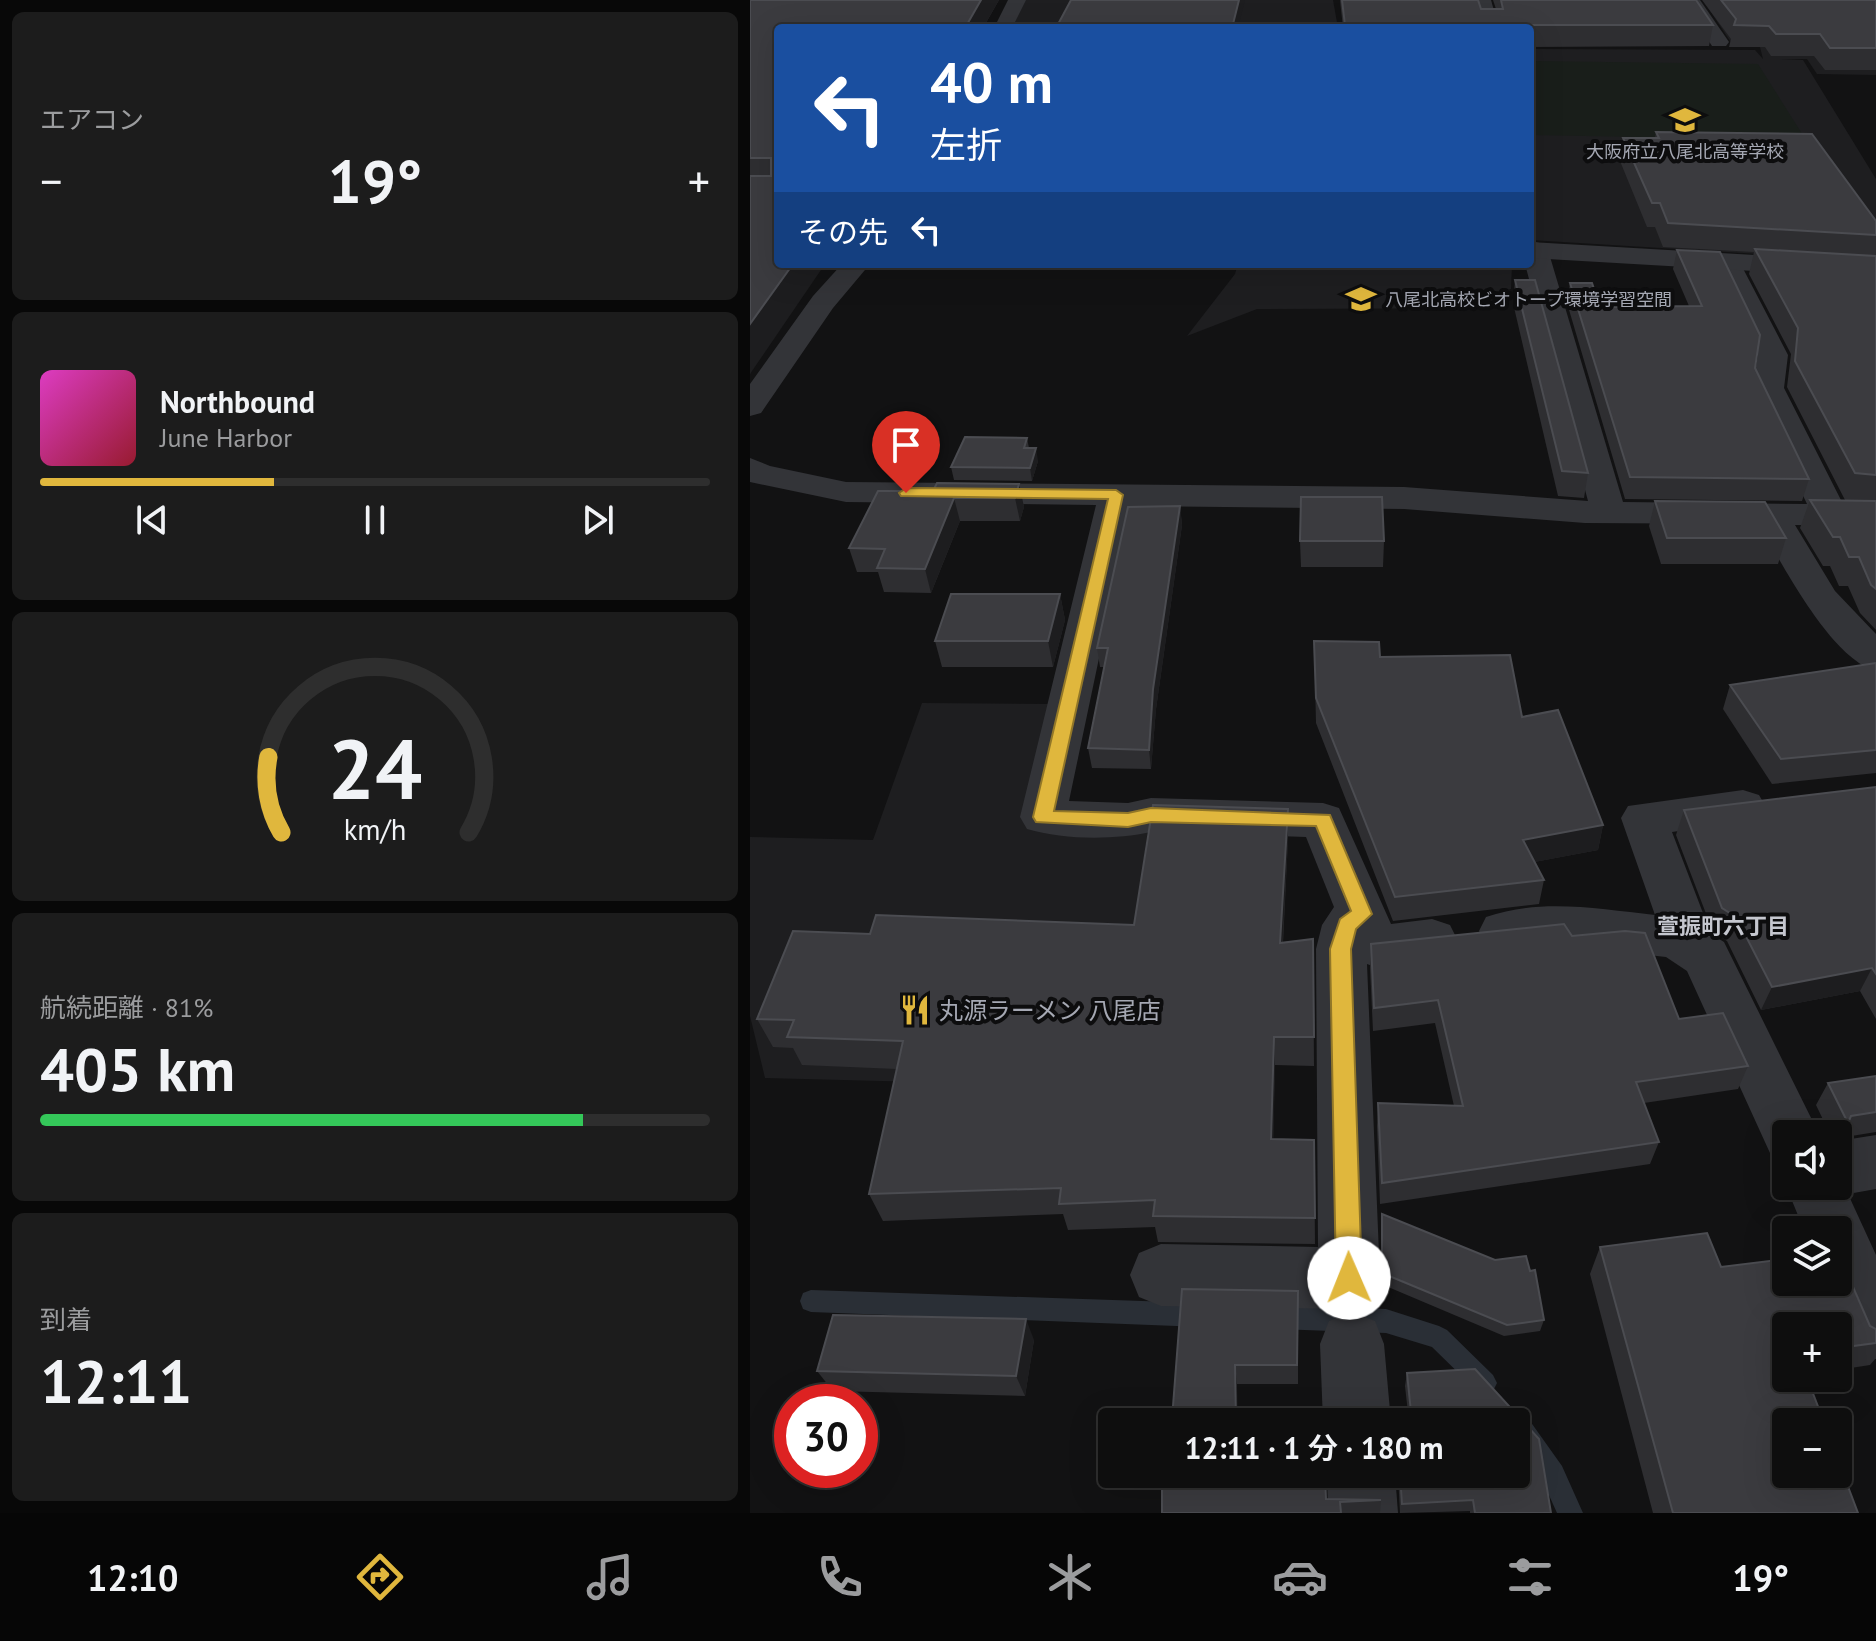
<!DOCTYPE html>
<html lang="ja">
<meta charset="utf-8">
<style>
:root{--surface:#0e0e0e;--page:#1c1c1c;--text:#f1f3f6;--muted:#9b9c9e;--line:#2e2e2e;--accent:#e0b73d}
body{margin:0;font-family:"PT Sans","Noto Sans JP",sans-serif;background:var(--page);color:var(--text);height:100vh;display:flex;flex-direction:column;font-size:30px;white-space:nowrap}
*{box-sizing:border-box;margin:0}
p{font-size:26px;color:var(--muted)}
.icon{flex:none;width:44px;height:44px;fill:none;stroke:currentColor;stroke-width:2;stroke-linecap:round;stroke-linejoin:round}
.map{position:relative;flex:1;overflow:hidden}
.drawer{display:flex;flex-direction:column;gap:12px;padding:12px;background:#080808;width:750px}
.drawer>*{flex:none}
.banner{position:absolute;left:24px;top:24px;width:760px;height:244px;border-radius:8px;box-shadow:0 8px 32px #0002,0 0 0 2px var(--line);background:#1a4fa0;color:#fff;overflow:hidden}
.buttons{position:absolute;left:1022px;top:1120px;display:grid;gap:16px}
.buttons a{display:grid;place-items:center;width:80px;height:80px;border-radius:8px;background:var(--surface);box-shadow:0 8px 32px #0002,0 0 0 2px var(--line);font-size:40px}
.speed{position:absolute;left:24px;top:1384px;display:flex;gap:16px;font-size:40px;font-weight:700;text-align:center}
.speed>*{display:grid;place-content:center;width:104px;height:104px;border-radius:50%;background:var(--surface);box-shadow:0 8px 32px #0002,0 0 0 2px var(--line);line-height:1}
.speed .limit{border:12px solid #d22;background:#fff;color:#111}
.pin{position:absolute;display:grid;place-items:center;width:68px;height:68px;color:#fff;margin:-82px -34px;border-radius:50% 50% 50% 0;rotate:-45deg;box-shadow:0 0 8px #0007}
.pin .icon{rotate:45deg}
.me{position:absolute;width:88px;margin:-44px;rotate:359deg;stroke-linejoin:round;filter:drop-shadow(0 0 6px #0008)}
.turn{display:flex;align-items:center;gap:28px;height:168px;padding:0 24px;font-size:36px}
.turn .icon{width:104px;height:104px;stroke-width:2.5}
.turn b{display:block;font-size:56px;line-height:68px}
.then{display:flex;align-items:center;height:76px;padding:0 24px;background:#0003;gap:16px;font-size:30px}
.big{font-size:60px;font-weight:600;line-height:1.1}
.drawer .widget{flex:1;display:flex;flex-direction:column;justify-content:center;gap:12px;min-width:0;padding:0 28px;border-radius:12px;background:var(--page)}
.drawer .dial{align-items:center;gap:0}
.dial svg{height:208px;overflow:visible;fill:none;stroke:var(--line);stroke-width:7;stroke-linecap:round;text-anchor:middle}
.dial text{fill:var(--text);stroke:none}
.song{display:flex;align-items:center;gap:24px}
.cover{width:96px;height:96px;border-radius:12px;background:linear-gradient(135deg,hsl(310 70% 55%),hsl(350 70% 35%))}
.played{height:8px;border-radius:4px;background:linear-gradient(90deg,var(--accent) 35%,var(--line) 35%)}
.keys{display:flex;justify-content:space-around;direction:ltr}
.heat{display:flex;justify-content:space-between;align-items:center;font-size:44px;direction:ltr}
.charge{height:12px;border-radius:6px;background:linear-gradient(90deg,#34c759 81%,var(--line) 0)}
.trip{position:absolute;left:348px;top:1408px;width:432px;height:80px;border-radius:8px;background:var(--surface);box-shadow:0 8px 32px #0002,0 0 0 2px var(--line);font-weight:600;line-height:80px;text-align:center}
.menu{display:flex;height:128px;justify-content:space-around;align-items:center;background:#060606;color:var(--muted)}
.menu .icon{width:56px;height:56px}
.menu .active{color:var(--accent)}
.menu b{font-size:36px;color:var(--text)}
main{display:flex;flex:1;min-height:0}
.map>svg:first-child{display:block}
.built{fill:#1e1e20}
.green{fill:#191e1a}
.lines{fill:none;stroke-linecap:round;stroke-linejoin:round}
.stream{fill:#2a2f36;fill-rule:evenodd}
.minor{fill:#333438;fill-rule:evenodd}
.tertiary{fill:#333438;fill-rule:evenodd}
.wall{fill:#2e2e31}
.shaded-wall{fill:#1d1d1f}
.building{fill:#3b3b3f;stroke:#4b4c51;stroke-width:2}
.route{fill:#e0b73d;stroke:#927728;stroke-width:2}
.labels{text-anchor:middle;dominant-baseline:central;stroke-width:8;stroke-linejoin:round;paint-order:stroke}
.far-poi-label{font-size:18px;fill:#a5a8b3;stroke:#0d0d0e}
.neighbourhood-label{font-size:22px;font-weight:bold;fill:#c5c7cf;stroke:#0d0d0e}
.near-poi-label{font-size:24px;fill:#a5a8b3;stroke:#0d0d0e;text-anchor:start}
</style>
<main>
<section class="drawer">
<div class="widget"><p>エアコン</p>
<div class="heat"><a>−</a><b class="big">19°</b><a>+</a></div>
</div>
<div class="widget">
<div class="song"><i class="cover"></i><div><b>Northbound</b><p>June Harbor</p></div></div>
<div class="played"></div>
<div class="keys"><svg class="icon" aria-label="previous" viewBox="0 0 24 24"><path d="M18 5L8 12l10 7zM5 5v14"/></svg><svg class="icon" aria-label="pause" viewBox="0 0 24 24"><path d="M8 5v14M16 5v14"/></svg><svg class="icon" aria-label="next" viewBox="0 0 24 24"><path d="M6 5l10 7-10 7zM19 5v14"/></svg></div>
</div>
<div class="widget dial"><svg viewBox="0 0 100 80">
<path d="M14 69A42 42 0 1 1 86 69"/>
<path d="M14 69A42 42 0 0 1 9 40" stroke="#e0b73d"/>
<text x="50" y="56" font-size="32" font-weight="700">24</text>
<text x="50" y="72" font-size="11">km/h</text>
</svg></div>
<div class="widget"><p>航続距離 · 81%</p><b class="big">405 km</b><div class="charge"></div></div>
<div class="widget"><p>到着</p><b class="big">12:11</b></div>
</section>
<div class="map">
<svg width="1126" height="1513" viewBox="0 0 1126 1513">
<rect width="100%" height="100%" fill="#121213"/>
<!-- built -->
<g class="built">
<polygon points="274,0 583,0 588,28 260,27"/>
<polygon points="953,0 1126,0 1126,75 1067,74 1057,59 1030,59 1053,60 1126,179 1126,261 780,240 780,49 1005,50 1013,59 1010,47 984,47"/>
<polygon points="488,264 762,264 761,289 757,290 758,308 507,309 437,336 485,274"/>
<polygon points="172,703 303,704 285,830 398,829 363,1087 15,1078 0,1016 0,837 123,840"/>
</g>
<!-- green -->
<polygon class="green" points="780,61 1008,64 1056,140 780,135"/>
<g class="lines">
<!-- stream -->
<g class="stream">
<polygon points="61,1290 452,1303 460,1307 464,1315 460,1323 452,1327 61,1312 53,1309 50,1301 53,1293"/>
<polygon points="527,1305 636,1309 689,1326 697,1330 743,1375 747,1383 743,1391 735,1395 727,1391 682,1347 636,1333 527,1329 519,1325 515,1317 519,1309"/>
<polygon points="766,1411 775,1414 812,1466 833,1513 807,1513 794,1484 766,1444 766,1422 754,1422 757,1414"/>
</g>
<!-- minor -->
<g class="minor">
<polygon points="258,0 276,0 262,28 244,28"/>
<polygon points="723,0 741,0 749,28 731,28"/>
<polygon points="932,0 950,0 979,42 976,46 962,46"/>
<path d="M 785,242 L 794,244 L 798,250 L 873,502 L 1057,504 L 1002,388 L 1008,355 L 964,261 L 968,255 L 986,255 L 1038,355 L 1034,388 L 1093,504 L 1126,504 L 1126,526 L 1045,525 L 1085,591 L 1126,634 L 1126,671 C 1081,659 1032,564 1009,524 L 835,523 L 654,509 L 381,506 L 319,801 L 378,803 L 401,798 L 573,803 L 589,808 L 641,924 L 682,919 L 700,925 L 707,939 L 700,953 L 625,967 L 617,964 L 630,1278 L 621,1300 L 599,1309 L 411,1306 L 389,1297 L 380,1275 L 389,1253 L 411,1244 L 568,1247 L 566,949 L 572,925 L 584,907 L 556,837 L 401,832 C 364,840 314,840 277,829 L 270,817 L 346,505 L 96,502 L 0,482 L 0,458 L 20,466 L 96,482 L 654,487 L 838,501 L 775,264 L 780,264 L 780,243 Z"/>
<polygon points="92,264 120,264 83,308 11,413 0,416 0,384 63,296"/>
<path d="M 993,790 L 1009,795 L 1016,807 L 1009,819 L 922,832 L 961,934 L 974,942 L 1069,1134 L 1036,1134 L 1036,1159 L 1020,1153 L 937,971 L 916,957 L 808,945 L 754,951 L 736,945 L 729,931 L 736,917 C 791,898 848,909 905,915 L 871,818 L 878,806 Z"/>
<polygon points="1126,1135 1126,1189 1098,1194 1126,1255 1126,1359 1103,1350 1075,1282 1088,1282 1088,1230 1054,1230 1036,1186 1088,1186 1088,1141"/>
<polygon points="602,1312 625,1321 634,1344 641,1422 573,1422 570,1344 579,1321"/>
<polygon points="577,1474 645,1474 648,1513 578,1513"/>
</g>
<!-- tertiary -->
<polygon class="tertiary" points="780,242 1126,262 1126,278 780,258"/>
</g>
<!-- wall -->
<g class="wall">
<polygon points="0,0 249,0 233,28 28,264 0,374"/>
<polygon points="590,0 728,0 731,9 746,9 743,0 946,0 963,25 959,46 780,47 780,28 593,28"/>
<polygon points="952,0 1126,0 1126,70 1075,70 1064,56 1021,56 1015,47 979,47 981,39"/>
<polygon points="906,132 1126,221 1126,630 1110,613 1098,586 1089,586 1080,566 1073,566 1050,528 1060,500 1095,500 1037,387 1041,354 999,274 1004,252 913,247 905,227 897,227 870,161 873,138 905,138"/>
<polygon points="927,250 1005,368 1059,479 1052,501 875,499 817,303 820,283 850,307 939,306 923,269"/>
<polygon points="765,280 838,473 834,498 808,496 763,303"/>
<polygon points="277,438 279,448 288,461 282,481 204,480 201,467"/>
<polygon points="269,484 274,507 270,521 210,521 181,593 134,592 128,572 107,572 99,548 183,491"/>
<polygon points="905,501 1036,538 1028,564 911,564 899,526"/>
<polygon points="430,506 432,525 406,709 401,769 342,768 338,748 354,667 350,667 347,648"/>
<polygon points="550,541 634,541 633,567 551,567"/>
<polygon points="310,594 315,620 303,667 192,667 185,641"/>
<polygon points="564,641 630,657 772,717 853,825 848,850 784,862 794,880 789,904 643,921 566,723"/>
<polygon points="1126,663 1126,773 1022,784 973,709 980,685"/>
<polygon points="1126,787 1126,1019 1110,991 1011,1010 977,941 963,932 926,835 934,810"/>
<polygon points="538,839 533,943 563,939 564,1066 525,1065 523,1139 564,1140 565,1244 408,1242 405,1227 318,1230 313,1214 133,1221 119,1194 147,1069 52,1065 43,1048 23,1047 7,1019 120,934 384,925"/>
<polygon points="822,936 929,1019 998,1066 988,1089 894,1103 909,1142 900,1164 630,1204 627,1126 628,1103 704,1106 685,1023 623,1031 620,968 621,944"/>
<polygon points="1126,1076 1126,1134 1126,1132 1089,1138 1088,1140 1088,1134 1080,1134 1066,1105 1078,1083"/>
<polygon points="632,1214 794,1320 790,1331 754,1336 631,1284"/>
<polygon points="850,1247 971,1267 1093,1263 1120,1326 1126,1329 1126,1358 1120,1365 1088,1370 1088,1326 1036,1326 1108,1513 903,1513 840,1274"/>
<polygon points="548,1311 548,1384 487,1384 422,1419"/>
<polygon points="284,1340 275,1396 83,1391 67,1371"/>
<polygon points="725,1369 789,1439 801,1513 720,1513 720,1511 650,1513 648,1474 766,1474 766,1422 659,1422 655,1386 657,1373"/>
<polygon points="576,1499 631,1500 630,1513 412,1513"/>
</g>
<!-- shaded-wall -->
<g class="shaded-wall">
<polygon points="231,0 249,0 233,28 215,28"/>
<polygon points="489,0 495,0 488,28 482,28"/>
<polygon points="43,264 75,264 0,374 0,324"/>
<polygon points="286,448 288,461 282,481 280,468"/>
<polygon points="269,484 274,507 270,521 265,498"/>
<polygon points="204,498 210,521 181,593 175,569"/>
<polygon points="430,506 432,525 406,709 401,769 399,750 403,689"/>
<polygon points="310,594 315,620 303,667 298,641"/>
<polygon points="538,809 538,839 531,972 530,943"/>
<polygon points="853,825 848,850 769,865 773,840"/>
<polygon points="1122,968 1110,991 1011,1010 1022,987"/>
<polygon points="524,1037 525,1065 523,1166 521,1139"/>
<polygon points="1102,1251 1088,1271 1090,1257"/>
<polygon points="276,1319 284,1340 275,1396 266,1376"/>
<polygon points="485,1365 487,1384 488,1422 486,1422"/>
</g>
<!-- building -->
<g class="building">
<polygon points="0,0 231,0 215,28 28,28 28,264 43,264 0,324 0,176 21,176 21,158 0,158"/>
<polygon points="321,0 489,0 482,28 306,28"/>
<polygon points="592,0 728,0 731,9 753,9 751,0 946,0 963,25 595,25"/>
<polygon points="971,0 1126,0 1126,48 1080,48 1070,34 1026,34 1019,26 984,25 986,19"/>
<polygon points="906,132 1062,134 1126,221 1126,235 918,223 910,203 902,203 873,138 909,138"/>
<polygon points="1005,249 1126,256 1126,475 1105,473 1045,361 1048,328"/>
<polygon points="927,250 970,252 1010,335 1005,368 1059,479 880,477 820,283 842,283 850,307 952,306"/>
<polygon points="765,280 785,280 838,473 812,471"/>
<polygon points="215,437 277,438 274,448 286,448 280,468 201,467"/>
<polygon points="187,483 269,484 265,498 204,498 175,569 127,568 135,549 99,548 128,491 183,491"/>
<polygon points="551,497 632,497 634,541 550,541"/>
<polygon points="1060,500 1126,501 1126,589 1121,585 1109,557 1099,557 1090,537 1083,537"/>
<polygon points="905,501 1015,502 1036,538 917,538"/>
<polygon points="430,506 403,689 399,750 338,748 358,648 347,648 378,507"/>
<polygon points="201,594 310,594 298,641 185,641"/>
<polygon points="564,641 629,642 630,657 760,655 772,717 808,710 853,825 773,840 794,880 645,897 566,698"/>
<polygon points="1126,663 1126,750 1031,759 980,685"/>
<polygon points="1126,787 1126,974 1122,968 1022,987 986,917 972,908 934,810"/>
<polygon points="403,805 538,809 530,943 563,939 564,1037 524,1037 521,1139 564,1140 565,1218 403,1216 405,1200 309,1204 311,1188 119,1194 153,1041 37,1037 44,1020 7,1019 43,931 120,934 126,915 384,925"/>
<polygon points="814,924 822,936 875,931 895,933 929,1019 973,1013 998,1066 886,1082 909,1142 632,1183 628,1103 713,1106 688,1000 624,1008 621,944"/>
<polygon points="1126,1076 1126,1112 1101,1116 1098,1123 1078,1083"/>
<polygon points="632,1214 745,1260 776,1256 780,1271 785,1270 794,1320 757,1325 632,1273"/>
<polygon points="957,1233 971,1267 1036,1259 1036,1282 1088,1282 1088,1253 1102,1251 1090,1257 1120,1326 1126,1329 1126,1343 1088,1348 1088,1326 1036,1326 1036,1378 1057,1378 1074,1422 1036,1422 1036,1474 1088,1474 1088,1460 1108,1513 923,1513 850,1247"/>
<polygon points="432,1289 548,1291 547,1365 485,1365 486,1422 413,1422 413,1420 422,1419"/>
<polygon points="83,1315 276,1319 266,1376 67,1371"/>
<polygon points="725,1369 789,1439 801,1513 725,1513 723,1500 652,1504 650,1474 766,1474 766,1422 662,1422 657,1373"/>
<polygon points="412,1474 575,1474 576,1499 631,1500 590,1502 591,1513 412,1513"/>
</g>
<!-- route -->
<polygon class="route" points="156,488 366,490 373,495 304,811 378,813 401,808 580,815 622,914 606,929 601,949 612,1278 608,1287 599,1290 590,1287 586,1278 580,949 590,919 601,911 566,826 401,822 378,827 286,822 283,817 358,499 151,496 149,493"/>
<!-- icons -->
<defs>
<g id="school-bare" transform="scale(2.4)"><path d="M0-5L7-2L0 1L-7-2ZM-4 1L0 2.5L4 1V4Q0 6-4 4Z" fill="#e0b73d" stroke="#0d0d0e" stroke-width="2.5" paint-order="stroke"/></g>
<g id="restaurant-bare" transform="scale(2.4)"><path d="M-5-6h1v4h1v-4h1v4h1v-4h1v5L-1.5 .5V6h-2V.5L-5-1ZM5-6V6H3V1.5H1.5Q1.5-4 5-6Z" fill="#e0b73d" stroke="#0d0d0e" stroke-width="2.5" paint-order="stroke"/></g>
</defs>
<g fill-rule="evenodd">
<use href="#school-bare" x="935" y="120"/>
<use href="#school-bare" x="611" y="299"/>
<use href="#restaurant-bare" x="165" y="1010"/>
</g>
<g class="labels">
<!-- far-poi labels -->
<g class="far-poi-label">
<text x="935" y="151">大阪府立八尾北高等学校</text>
<text x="635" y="299" text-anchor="start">八尾北高校ビオトープ環境学習空間</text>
</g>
<!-- neighbourhood labels -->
<g class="neighbourhood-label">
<text x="973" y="926">萱振町六丁目</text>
</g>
<!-- near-poi labels -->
<g class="near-poi-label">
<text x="189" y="1010">丸源ラーメン 八尾店</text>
</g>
</g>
</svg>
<div class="buttons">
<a><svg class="icon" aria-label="sound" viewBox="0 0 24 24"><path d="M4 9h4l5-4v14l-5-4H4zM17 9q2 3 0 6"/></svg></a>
<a><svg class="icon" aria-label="layers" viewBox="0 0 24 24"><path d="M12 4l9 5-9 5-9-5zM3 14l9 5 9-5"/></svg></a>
<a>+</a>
<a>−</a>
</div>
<div class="speed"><div class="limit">30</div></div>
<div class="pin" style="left:156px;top:493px;background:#d93025"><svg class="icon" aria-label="arrive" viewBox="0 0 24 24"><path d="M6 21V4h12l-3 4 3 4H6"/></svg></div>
<svg class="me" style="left:599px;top:1278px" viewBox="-20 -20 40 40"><circle r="19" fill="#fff"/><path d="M0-13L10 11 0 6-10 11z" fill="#e0b73d"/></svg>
<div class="trip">12:11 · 1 分 · 180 m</div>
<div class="banner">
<div class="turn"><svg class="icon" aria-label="left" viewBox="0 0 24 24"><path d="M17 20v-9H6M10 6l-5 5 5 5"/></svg><div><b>40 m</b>左折</div></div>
<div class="then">その先<svg class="icon" aria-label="left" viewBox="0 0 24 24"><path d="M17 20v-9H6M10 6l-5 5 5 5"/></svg></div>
</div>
</div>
</main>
<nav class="menu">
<b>12:10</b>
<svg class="icon active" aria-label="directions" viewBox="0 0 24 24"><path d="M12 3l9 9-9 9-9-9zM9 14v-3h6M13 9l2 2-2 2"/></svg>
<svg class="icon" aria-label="music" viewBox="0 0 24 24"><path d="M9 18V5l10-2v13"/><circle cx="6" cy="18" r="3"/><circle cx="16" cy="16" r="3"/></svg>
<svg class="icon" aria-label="phone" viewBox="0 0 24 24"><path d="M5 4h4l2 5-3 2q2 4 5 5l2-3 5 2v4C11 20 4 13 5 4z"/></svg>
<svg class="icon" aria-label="climate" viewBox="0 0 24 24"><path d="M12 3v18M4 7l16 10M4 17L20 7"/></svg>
<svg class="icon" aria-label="car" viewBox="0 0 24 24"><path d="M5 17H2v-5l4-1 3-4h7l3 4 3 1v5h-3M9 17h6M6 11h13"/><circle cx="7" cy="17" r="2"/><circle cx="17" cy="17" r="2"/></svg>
<svg class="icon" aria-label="filters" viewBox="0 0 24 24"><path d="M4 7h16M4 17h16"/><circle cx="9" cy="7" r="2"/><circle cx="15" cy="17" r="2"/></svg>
<b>19°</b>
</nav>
